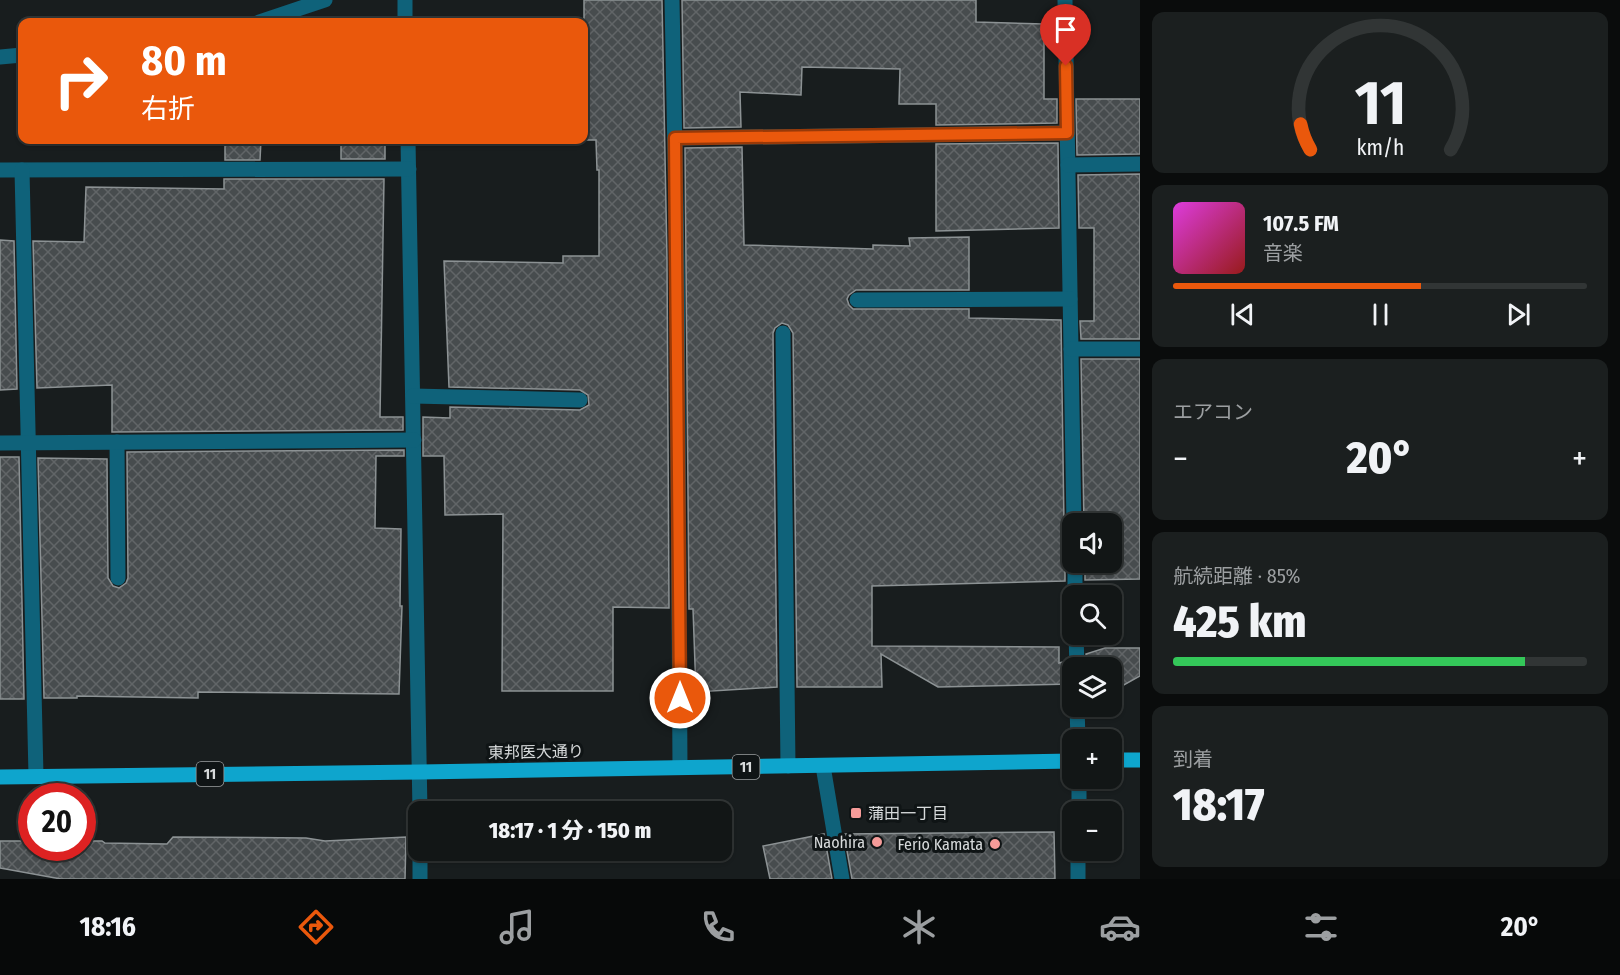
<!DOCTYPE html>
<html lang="ja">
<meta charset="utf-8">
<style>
:root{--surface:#121616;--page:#1b1f1f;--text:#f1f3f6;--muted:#9c9fa1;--line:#313535;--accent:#ea580c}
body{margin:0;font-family:"Fira Sans Condensed","Noto Sans JP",sans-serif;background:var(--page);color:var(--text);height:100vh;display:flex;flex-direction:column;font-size:22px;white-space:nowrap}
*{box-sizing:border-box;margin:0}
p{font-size:20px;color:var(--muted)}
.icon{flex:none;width:33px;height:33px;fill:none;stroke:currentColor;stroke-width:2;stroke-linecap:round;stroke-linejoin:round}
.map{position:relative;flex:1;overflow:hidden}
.side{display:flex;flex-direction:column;gap:12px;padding:12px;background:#0a0c0c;width:480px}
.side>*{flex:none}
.guide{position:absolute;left:18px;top:18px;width:570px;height:126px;border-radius:12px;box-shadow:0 2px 4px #0004,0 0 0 2px var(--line);background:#ea580c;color:#fff;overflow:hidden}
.tools{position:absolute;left:1062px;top:513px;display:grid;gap:12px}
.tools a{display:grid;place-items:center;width:60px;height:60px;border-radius:12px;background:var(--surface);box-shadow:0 2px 4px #0004,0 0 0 2px var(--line);font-size:30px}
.speed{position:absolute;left:18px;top:783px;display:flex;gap:12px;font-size:30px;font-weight:700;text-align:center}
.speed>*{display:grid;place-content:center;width:78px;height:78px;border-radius:50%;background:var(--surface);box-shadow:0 2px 4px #0004,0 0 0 2px var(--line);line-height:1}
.speed .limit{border:9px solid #d22;background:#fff;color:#111}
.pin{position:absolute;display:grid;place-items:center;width:51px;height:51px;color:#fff;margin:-62px -26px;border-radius:50% 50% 50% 0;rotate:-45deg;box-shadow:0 0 6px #0007}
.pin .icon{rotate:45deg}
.me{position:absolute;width:66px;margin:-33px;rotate:0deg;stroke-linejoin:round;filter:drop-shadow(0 0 4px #0008)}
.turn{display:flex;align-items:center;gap:21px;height:126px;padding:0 24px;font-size:27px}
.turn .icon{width:78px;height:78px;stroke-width:2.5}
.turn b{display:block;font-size:42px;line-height:51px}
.big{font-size:45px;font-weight:800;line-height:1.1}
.side .card{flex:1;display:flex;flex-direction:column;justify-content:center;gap:9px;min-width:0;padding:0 21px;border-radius:12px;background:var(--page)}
.side .dial{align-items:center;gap:0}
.dial svg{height:156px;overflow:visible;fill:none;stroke:var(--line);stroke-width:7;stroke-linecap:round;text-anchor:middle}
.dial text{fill:var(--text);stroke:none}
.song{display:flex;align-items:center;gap:18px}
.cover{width:72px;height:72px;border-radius:9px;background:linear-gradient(135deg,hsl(300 70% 55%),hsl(0 70% 35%))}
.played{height:6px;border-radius:3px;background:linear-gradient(90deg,var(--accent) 60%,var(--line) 60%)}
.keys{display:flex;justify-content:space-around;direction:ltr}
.heat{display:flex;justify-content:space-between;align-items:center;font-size:33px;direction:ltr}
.charge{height:9px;border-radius:4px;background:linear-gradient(90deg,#34c759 85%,var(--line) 0)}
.trip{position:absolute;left:408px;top:801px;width:324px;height:60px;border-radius:12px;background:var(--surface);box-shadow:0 2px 4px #0004,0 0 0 2px var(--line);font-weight:800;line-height:60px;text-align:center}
.tabs{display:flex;height:96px;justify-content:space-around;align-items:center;background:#070909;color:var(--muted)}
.tabs .icon{width:42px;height:42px}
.tabs .active{color:var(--accent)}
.tabs b{font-size:27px;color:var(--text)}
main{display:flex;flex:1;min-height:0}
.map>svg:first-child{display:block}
.building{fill:url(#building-cross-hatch);stroke:#8c9294;stroke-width:1.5}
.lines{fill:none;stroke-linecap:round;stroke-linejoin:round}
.minor{stroke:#0f627a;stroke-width:15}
.major{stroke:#0ea5cd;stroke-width:15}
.route-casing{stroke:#983908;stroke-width:15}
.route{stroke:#ea580c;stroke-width:10}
.poi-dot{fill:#f59b99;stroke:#0f1415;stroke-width:2}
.labels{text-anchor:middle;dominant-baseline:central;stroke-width:6;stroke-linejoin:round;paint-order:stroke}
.shield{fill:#0f1415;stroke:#9b9fa0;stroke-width:1.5}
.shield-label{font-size:15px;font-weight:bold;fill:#d7dadb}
.street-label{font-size:16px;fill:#d7dadb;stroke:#0f1415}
.poi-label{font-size:16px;fill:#d7dadb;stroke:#0f1415;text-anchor:end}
</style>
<main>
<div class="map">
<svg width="1140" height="879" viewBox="0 0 1140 879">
<defs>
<pattern id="building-cross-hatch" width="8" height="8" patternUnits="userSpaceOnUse" patternTransform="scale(1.5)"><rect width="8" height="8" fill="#474c4e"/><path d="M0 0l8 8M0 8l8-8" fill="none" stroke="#616567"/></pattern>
</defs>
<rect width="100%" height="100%" fill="#181d1e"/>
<!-- building -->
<g class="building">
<polygon points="584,0 662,0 667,259 669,608 613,607 613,691 502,691 503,514 445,515 444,456 423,456 423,417 450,418 450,407 580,410 589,405 588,395 580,390 449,387 444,261 563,263 563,256 599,256 599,170 597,170 596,140 584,140"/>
<polygon points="682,0 976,0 976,22 1044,24 1044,99 1057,99 1057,123 936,125 936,104 899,104 900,69 802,67 801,95 740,92 741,127 684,128"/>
<polygon points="1076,99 1140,99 1140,154 1077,155"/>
<polygon points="225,140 261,140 260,160 225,160"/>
<rect x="341" y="140" width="44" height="19"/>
<polygon points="1058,143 1059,228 936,231 936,144"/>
<polygon points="742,147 744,245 873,249 873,245 910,246 909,238 969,237 969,290 856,290 849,295 847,299 849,305 853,309 969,309 969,318 1061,320 1064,524 1066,529 1072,533 1072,553 1067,557 1065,561 1065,581 872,586 872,646 1059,647 1059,663 1067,661 1068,673 1072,677 1072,684 938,687 881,654 882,687 797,687 793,333 788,325 782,323 775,328 773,333 777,687 696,692 693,609 689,609 685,148"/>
<polygon points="1140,174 1140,339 1081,339 1080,321 1094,321 1094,228 1079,228 1078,175"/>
<polygon points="224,179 384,179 380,417 403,417 403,430 112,432 112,385 37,388 33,241 84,242 86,187 224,189"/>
<polygon points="0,240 14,241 17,389 0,390"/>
<polygon points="1081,359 1140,359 1140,579 1085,580 1085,562 1112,562 1112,524 1084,524"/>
<polygon points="404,450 404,456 376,456 375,528 401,529 400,606 402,606 399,694 198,692 198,698 77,696 77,698 44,698 38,458 107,459 108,578 113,586 119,588 126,583 128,578 127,452"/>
<polygon points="0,457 19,457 24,699 0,699"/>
<polygon points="1105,648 1140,648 1140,676 1122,686 1112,685 1112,668 1087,668 1086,654"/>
<polygon points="1054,832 1055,879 852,879 844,834"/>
<polygon points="824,834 832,879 770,879 763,846"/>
<polygon points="173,837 306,838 325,841 406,837 405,879 61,879 0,868 0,841 32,841 32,848 82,848 82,841 102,841 105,843 167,844"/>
</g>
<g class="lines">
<!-- minor -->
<g class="minor">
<polyline points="405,0 405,22"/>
<polyline points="672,0 677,259 680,767"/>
<polyline points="1065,0 1074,524"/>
<polyline points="259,22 325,0"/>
<polyline points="0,57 22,55"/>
<polyline points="675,138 1067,133"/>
<polyline points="408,140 420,812"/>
<polyline points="1068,165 1140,164"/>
<polyline points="0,170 409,169"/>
<polyline points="22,170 36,776"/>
<polyline points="857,300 1070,299"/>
<polyline points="783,333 788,766"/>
<polyline points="1071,349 1140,349"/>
<polyline points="413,396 580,400"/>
<polyline points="117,442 118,578"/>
<polyline points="0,443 414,440"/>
<polyline points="1075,562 1075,596"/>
<polyline points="1076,634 1077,668"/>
<polyline points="1077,706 1078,740"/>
<polyline points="823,766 842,879"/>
<polyline points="1079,778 1079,812"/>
<polyline points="420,879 420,850"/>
<polyline points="1078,879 1078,850"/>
</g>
<!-- major -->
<g class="major">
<polyline points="1112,760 1140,760"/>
<polyline points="0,777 420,772 1072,761"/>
</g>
</g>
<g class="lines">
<!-- route casing -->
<g class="route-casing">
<polyline id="route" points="680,698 675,138 1067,133 1066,66"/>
</g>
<!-- route -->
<use href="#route" class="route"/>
</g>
<!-- markers -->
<g class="poi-dot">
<rect x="850" y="807" width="12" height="12" rx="3"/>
<circle cx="877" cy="842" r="6"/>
<circle cx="995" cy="844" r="6"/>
</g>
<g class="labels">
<!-- shield labels -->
<g class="shield">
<rect x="732.5" y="755" width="27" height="24" rx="4.5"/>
<rect x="196.5" y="762" width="27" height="24" rx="4.5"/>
</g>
<g class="shield-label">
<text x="746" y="767">11</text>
<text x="210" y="774">11</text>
</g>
<!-- street labels -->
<g class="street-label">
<text transform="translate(536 752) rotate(-1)">東邦医大通り</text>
</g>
<!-- poi labels -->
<g class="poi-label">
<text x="868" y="813" text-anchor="start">蒲田一丁目</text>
<text x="865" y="842">Naohira</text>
<text x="983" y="844">Ferio Kamata</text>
</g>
</g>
</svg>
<div class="tools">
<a><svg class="icon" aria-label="sound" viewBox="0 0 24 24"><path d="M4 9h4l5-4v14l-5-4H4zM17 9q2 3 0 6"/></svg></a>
<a><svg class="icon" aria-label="search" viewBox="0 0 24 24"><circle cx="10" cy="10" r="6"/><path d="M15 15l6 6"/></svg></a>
<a><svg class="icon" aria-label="layers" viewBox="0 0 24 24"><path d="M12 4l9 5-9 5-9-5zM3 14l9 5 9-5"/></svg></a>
<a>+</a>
<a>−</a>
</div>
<div class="speed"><div class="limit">20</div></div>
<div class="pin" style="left:1066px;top:66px;background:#d93025"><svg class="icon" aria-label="arrive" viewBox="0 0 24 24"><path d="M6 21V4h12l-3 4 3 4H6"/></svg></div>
<svg class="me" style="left:680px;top:698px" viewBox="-20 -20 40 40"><circle r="17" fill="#ea580c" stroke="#fff" stroke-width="3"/><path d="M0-11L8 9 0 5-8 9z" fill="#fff"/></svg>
<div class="trip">18:17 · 1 分 · 150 m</div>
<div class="guide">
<div class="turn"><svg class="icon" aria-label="right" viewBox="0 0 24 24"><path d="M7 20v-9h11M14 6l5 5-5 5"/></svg><div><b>80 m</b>右折</div></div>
</div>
</div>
<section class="side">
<div class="card dial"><svg viewBox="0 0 100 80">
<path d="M14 69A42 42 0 1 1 86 69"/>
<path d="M14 69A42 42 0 0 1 9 56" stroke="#ea580c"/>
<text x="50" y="56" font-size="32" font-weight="700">11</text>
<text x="50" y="72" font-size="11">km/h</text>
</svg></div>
<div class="card">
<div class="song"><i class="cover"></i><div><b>107.5 FM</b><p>音楽</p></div></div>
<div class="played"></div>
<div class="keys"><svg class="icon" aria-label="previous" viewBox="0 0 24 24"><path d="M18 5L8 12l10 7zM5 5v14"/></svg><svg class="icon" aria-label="pause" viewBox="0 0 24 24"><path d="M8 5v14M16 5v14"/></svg><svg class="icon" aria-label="next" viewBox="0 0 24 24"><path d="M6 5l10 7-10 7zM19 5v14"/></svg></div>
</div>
<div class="card"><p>エアコン</p>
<div class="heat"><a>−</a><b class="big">20°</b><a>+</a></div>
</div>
<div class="card"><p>航続距離 · 85%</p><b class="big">425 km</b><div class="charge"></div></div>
<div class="card"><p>到着</p><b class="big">18:17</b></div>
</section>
</main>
<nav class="tabs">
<b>18:16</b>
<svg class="icon active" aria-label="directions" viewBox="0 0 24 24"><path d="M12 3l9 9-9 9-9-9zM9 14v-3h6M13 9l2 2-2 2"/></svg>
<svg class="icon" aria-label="music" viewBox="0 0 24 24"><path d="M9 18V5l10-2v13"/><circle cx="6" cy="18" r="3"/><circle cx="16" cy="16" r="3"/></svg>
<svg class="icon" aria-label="phone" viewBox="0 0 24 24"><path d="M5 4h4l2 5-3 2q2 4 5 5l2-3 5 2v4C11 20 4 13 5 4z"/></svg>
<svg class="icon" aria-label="climate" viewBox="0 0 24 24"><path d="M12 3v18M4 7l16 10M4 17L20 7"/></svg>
<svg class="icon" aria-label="car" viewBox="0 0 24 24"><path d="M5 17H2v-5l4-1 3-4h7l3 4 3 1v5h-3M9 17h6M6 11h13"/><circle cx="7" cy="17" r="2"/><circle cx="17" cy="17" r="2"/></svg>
<svg class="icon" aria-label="filters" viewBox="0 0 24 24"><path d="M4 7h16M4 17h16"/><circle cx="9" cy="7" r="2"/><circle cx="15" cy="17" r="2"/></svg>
<b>20°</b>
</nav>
